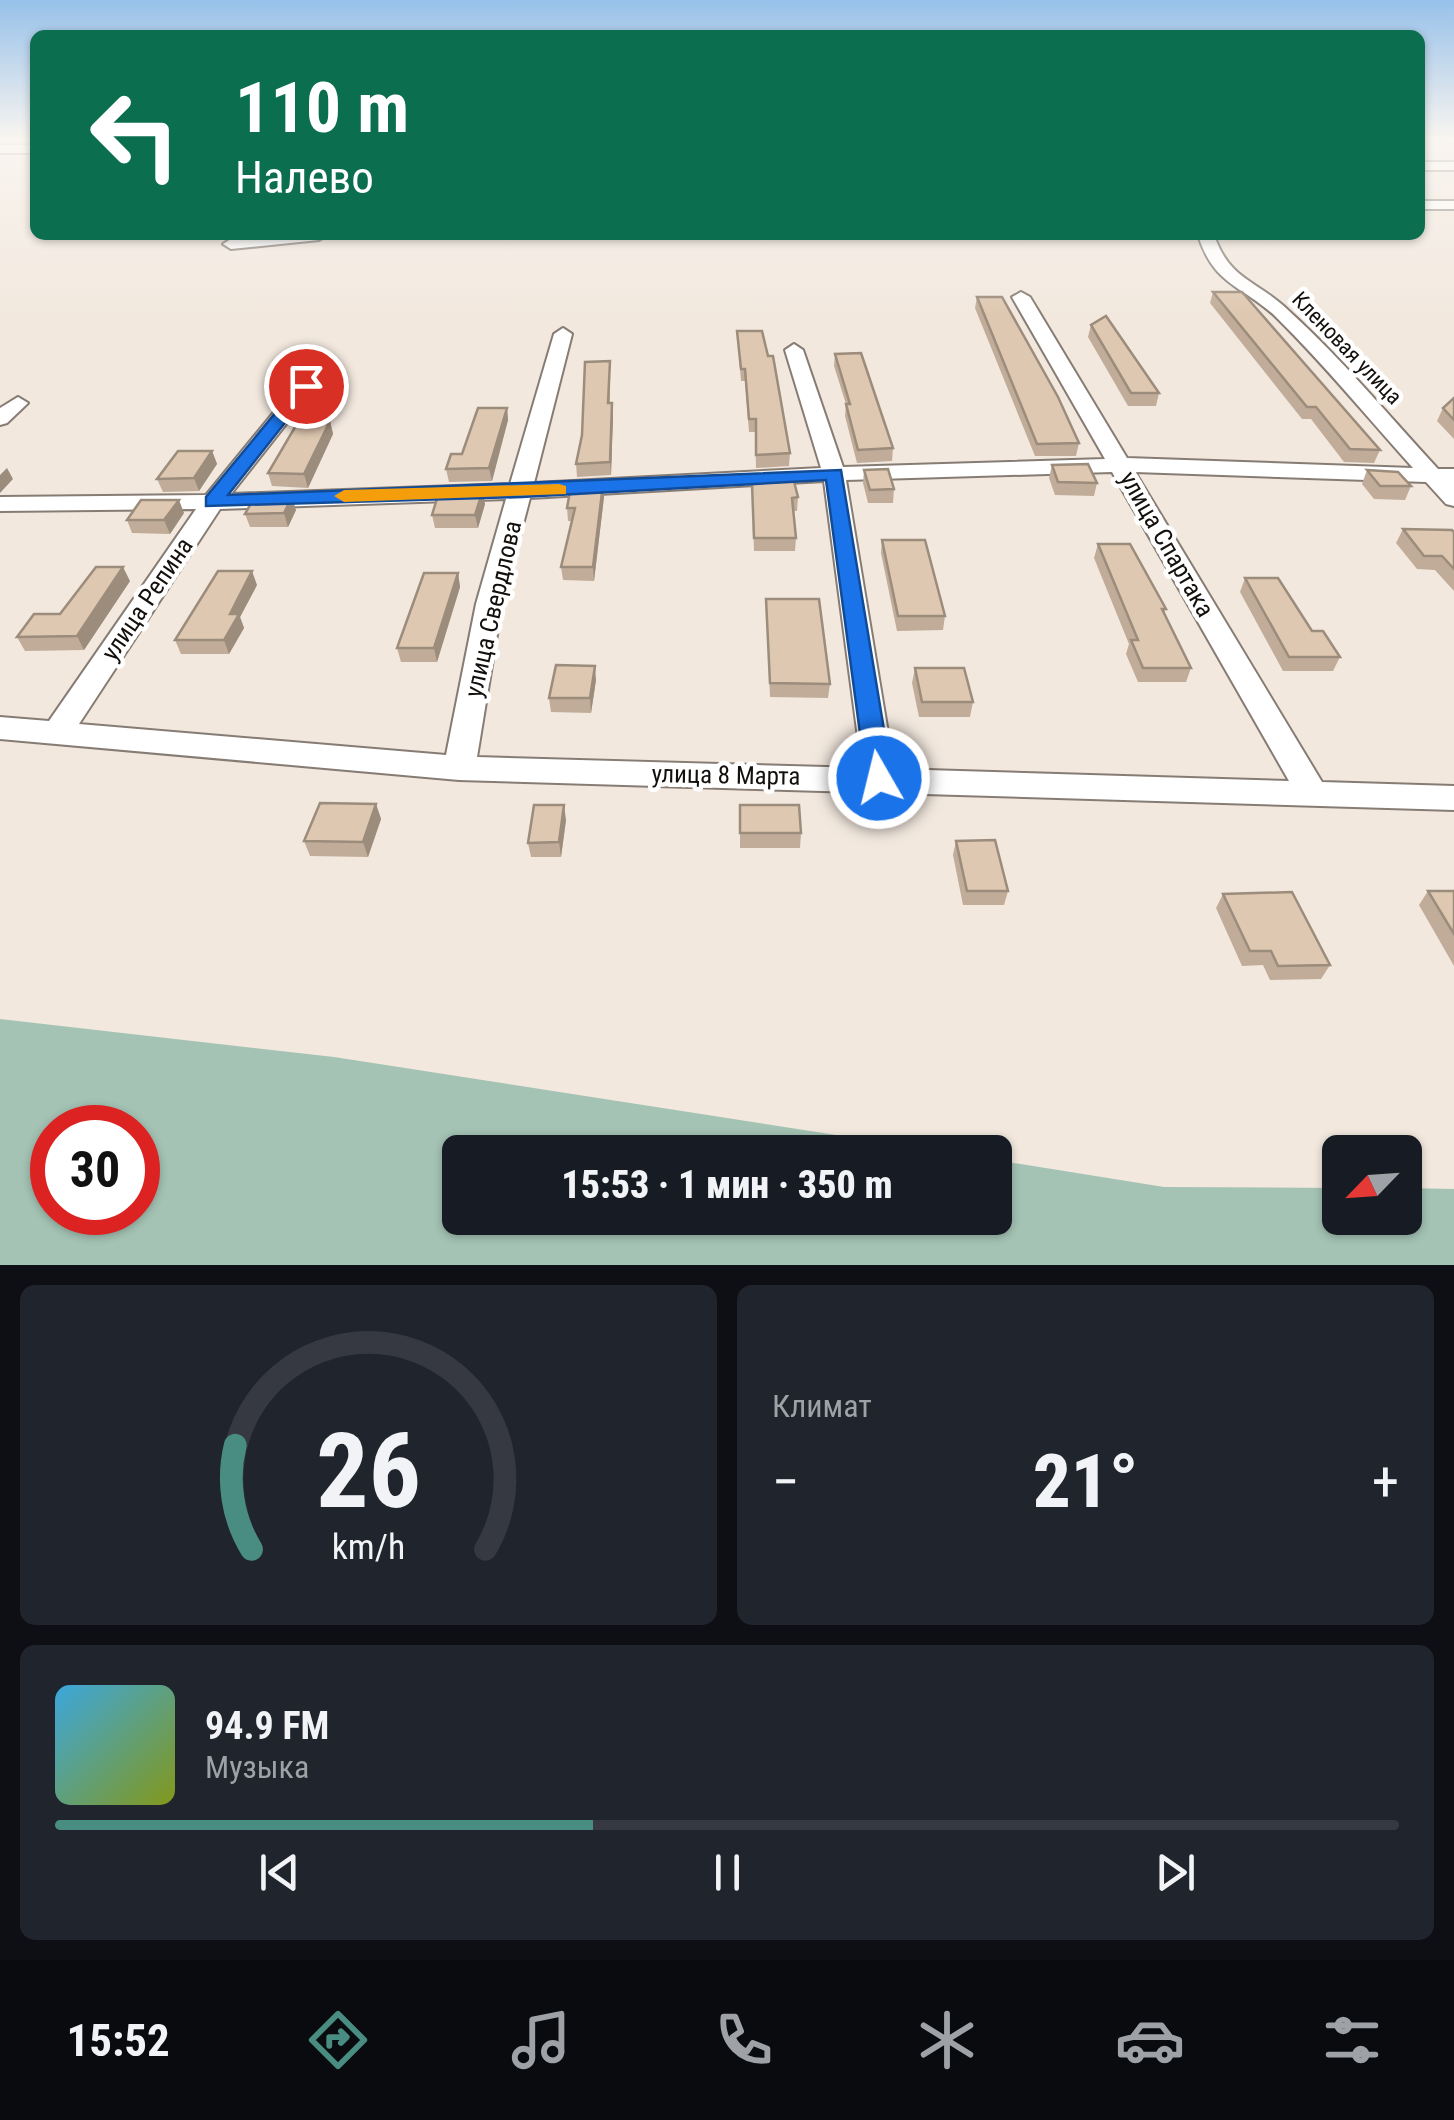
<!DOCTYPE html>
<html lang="ru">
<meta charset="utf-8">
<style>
:root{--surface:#171b24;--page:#20242c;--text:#f1f3f6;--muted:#9ea1a6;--line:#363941;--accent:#498d82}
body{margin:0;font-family:"Roboto Condensed",sans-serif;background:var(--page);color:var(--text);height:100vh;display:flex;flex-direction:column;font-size:38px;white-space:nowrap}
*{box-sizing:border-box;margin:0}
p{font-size:32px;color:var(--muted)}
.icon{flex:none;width:55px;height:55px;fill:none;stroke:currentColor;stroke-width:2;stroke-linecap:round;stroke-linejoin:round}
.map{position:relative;height:1265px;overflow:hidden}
.panel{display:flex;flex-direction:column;gap:20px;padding:20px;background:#0d0f14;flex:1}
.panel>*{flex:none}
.hud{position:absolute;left:30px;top:30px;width:1395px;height:210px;border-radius:15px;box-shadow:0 2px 8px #0004;background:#0b6e4f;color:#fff;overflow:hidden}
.needle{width:65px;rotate:245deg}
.tools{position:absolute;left:1322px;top:1135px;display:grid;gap:20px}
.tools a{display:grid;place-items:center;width:100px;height:100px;border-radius:15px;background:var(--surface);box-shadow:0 2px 8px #0004;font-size:50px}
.speed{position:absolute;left:30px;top:1105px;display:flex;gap:20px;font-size:50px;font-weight:700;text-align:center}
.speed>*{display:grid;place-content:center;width:130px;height:130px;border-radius:50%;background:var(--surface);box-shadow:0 2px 8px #0004;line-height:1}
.speed .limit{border:15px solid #d22;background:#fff;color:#111}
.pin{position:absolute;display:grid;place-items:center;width:85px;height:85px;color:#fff;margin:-42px;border:5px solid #fff;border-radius:50%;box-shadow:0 2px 10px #0007}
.me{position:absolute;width:110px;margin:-55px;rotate:352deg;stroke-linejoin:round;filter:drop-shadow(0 0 8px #0008)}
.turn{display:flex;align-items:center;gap:35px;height:210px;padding:0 40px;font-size:45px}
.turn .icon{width:130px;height:130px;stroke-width:2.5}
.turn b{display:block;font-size:70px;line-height:85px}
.big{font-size:75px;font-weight:800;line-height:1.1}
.panel .card{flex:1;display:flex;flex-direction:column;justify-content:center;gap:15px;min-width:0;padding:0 35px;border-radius:15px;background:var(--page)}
.panel .dial{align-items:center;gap:0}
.dial svg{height:260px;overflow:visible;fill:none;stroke:var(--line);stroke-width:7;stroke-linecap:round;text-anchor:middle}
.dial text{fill:var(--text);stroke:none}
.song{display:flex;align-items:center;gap:30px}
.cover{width:120px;height:120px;border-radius:15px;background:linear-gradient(135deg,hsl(200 70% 55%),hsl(70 70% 35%))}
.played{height:10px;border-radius:5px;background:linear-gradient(90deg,var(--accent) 40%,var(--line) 40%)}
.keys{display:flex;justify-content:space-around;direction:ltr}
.heat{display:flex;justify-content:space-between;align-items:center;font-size:55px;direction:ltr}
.panel .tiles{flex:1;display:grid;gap:20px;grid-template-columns:1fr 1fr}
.card:last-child{grid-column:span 2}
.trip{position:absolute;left:442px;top:1135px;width:570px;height:100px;border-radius:15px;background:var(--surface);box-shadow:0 2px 8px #0004;font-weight:800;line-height:100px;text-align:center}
.menu{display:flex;height:160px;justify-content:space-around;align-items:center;background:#090b0e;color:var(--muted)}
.menu .icon{width:70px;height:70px}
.menu .active{color:var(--accent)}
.menu b{font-size:45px;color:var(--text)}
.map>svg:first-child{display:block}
.forest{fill:#a4c3b4;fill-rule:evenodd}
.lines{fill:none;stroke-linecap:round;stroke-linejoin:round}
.minor-casing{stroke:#867c74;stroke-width:4}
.minor{fill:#fff;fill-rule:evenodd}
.wall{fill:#c0ac98}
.shaded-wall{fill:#9c8c7c}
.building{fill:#dfc8b1;stroke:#9c8c7c;stroke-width:2.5}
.route{fill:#1a73e8;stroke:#114b97;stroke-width:2.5}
.slow{fill:#f59e0b}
.labels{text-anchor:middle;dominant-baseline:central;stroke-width:9;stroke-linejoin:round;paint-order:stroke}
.far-street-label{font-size:22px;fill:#120f0c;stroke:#fff}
.street-label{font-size:25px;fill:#120f0c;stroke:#fff}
</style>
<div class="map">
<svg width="1454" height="1265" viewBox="0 0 1454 1265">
<rect width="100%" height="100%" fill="#f2e8de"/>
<!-- forest -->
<path class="forest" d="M 0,1019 L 334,1057 L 945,1152 L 460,1152 L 460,1218 L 995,1218 L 995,1160 L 1164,1187 L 1340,1188 L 1340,1218 L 1405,1218 L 1405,1188 L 1454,1189 L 1454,1265 L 0,1265 ZM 52,1128 L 138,1128 L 138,1212 L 52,1212 Z"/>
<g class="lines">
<!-- minor casing -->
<g class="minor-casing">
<g id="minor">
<rect x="0" y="145" width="35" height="8"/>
<rect x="1420" y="162" width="34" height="8"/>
<rect x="1420" y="201" width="34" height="8"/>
<polygon points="273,235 327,235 319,240 231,249 223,244 231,239"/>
<path d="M 1198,235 L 1214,235 C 1230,281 1257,280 1288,310 C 1342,359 1389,416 1438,469 L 1454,469 L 1454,506 L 1446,504 L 1426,482 L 1135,472 L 1322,782 L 1454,786 L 1454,810 L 459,780 L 0,739 L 0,717 L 49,721 L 196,509 L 0,511 L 0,497 L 206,495 L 310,368 L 317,366 L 327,372 L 231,494 L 510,484 L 554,334 L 563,328 L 572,334 L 534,483 L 821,468 L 785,350 L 794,344 L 803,350 L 843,467 L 1105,459 L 1012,297 L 1021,292 L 1030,297 L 1127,458 L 1413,468 C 1368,418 1324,364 1276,317 C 1242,285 1214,286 1198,235 ZM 1112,472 L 1289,781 L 894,769 L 846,480 ZM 824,481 L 862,768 L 477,757 L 502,604 L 530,498 ZM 506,499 L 476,604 L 446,755 L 79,724 L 220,509 Z"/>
<polygon points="18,397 28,403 7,423 0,425 0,408"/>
</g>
</g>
<!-- minor -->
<use href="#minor" class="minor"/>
</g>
<!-- wall -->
<g class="wall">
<polygon points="1213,292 1380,450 1374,463 1344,462 1311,419 1302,419 1210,303"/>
<polygon points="977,297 1079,443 1076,456 1035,456 975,308"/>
<polygon points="1091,325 1159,393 1156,406 1128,406 1088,337"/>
<polygon points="737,331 790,453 789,466 756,468 755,432 749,432 745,381 741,381"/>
<polygon points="835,354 893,448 892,461 857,463 845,416 846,404 834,366"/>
<polygon points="610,361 610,403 613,415 611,475 577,477 576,464"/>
<polygon points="1454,398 1454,439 1437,421 1443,408"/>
<polygon points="507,408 508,420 492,481 449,482 446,469"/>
<polygon points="330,421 333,434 308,488 272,486 268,473"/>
<polygon points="212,451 217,464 199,491 163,492 157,479"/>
<polygon points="1052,465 1097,483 1094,496 1055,495 1049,478"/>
<polygon points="864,470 894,489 893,503 868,503 863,483"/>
<polygon points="1367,470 1411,486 1405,500 1374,499 1362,484"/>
<polygon points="603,484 604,497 594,581 563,580 561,567 572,521 568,521 567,508"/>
<polygon points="752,484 798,497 797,511 793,511 796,538 795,551 754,551"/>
<polygon points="485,504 478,528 435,528 432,515"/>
<polygon points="296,510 288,527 250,527 245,514"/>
<polygon points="184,513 170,534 132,533 127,520"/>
<polygon points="1403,529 1454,532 1454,591 1435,570 1417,569 1396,543"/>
<polygon points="882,540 945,616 943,630 897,631 881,553"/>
<polygon points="1098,544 1166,609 1164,613 1191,668 1186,682 1138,682 1126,654 1129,644 1094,558"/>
<polygon points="458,573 460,587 437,662 401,662 397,648"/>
<polygon points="1245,578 1312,631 1340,657 1333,671 1283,671 1240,592"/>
<polygon points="130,581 84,650 25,651 17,637 60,614"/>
<polygon points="257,585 240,617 244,628 229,654 181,654 175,640"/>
<polygon points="766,599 830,684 828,698 770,697"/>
<polygon points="915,668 973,702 970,717 919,717 912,683"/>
<polygon points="596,680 591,713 551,712 549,698"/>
<polygon points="376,804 381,819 368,857 310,856 304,841"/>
<polygon points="740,805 801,833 800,848 740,848"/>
<polygon points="566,820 561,857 531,857 528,843"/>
<polygon points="956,841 1008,891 1004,905 963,905 953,855"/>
<polygon points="1428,891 1454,891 1454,966 1419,905"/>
<polygon points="1223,894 1330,965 1321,979 1270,980 1263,965 1242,966 1216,908"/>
</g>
<!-- shaded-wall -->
<g class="shaded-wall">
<polygon points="612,403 613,415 611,475 610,462"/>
<polygon points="507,408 508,420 492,481 489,468"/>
<polygon points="330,421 333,434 308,488 304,474"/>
<polygon points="212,451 217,464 199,491 194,478"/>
<polygon points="7,468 13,479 0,493 0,475"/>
<polygon points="603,484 604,497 594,581 593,567"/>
<polygon points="483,490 485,504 478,528 475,515"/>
<polygon points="292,497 296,510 288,527 284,513"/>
<polygon points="179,500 184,513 170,534 164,520"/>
<polygon points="123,567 130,581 84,650 77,636"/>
<polygon points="252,571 257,585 240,617 244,628 229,654 224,640 230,614"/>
<polygon points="458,573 460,587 437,662 434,648"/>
<polygon points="595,666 596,680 591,713 590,698"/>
<polygon points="376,804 381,819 368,857 363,842"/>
<polygon points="564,805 566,820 561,857 559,842"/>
</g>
<!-- building -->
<g class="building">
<polygon points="1213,292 1242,292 1380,450 1350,449 1316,407 1307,407"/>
<polygon points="977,297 1002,297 1058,397 1079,443 1037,444"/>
<polygon points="1106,316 1159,393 1131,393 1091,325"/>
<polygon points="737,331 762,331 768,356 773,356 790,453 756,455 756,419 749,419 745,369 741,369"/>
<polygon points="861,353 893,448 858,450 846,404 850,404 835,354"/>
<polygon points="610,361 608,403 612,403 610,462 576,464 582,435 585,362"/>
<polygon points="1454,398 1454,420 1443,408"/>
<polygon points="478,408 507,408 489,468 446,469 451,454 462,454"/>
<polygon points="330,421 304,474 268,473 298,422"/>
<polygon points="178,451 212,451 194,478 157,479"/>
<polygon points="1088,464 1097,483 1058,482 1052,465"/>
<polygon points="888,469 894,489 870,490 864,470"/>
<polygon points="1367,470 1398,472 1411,486 1380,486"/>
<polygon points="792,474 798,497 792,498 796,538 754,538 752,484 757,483 757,476"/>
<polygon points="603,484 593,567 561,567 575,508 567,508 571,486"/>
<polygon points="483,490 475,515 432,515 439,492"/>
<polygon points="292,497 284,513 245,514 254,498"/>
<polygon points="141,500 179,500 164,520 127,520"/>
<polygon points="1403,529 1452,530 1454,532 1454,569 1442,556 1424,556"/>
<polygon points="882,540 925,540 945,616 898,616"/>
<polygon points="1098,544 1130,544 1166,609 1162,609 1191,668 1143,668 1131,640 1138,640"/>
<polygon points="96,567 123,567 77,636 17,637 34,614 60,614"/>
<polygon points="218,571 252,571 230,614 239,614 224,640 175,640"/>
<polygon points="424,573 458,573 434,648 397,648"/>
<polygon points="1245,578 1278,578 1312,631 1323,631 1340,657 1289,657"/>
<polygon points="766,599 819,599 830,684 770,683"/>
<polygon points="556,665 595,666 590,698 549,698"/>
<polygon points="915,668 964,668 973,702 922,702"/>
<polygon points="320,803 376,804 363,842 304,841"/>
<polygon points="534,805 564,805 559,842 528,843"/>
<polygon points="740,805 799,805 801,833 740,833"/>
<polygon points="995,840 1008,891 967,891 956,841"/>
<polygon points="1428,891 1454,891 1454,934"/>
<polygon points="1292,892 1330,965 1278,966 1271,951 1250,951 1223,894"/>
</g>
<!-- sky -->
<linearGradient id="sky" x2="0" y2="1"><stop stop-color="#97c1ea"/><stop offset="0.44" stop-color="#f9f5f0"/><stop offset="1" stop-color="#f9f5f0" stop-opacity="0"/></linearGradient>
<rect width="1454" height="315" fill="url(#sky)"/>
<!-- route -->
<polygon class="route" points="306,382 314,386 228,495 841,470 892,778 888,785 869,785 866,778 826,480 522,497 206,506 206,497 300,383"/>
<!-- slow -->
<polygon class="slow" points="559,484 566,486 566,494 344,502 334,496 344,490"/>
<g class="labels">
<!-- far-street labels -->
<g class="far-street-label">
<text transform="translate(1347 348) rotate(46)">Кленовая улица</text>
</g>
<!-- street labels -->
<g class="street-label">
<text transform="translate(1167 544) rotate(60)">улица Спартака</text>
<text transform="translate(147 599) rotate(-56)">улица Репина</text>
<text transform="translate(493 609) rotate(-77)">улица Свердлова</text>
<text transform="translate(726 775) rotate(1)">улица 8 Марта</text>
</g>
</g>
</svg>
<div class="tools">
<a><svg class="needle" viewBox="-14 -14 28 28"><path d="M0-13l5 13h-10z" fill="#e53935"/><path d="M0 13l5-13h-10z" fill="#9ea1a6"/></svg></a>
</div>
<div class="speed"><div class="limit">30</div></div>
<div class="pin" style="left:306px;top:386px;background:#d93025"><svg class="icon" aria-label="arrive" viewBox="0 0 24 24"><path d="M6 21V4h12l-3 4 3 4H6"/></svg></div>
<svg class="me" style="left:879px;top:778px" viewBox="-20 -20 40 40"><circle r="17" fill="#1a73e8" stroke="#fff" stroke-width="3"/><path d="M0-11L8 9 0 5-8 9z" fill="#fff"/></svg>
<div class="trip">15:53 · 1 мин · 350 m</div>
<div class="hud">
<div class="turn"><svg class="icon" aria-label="left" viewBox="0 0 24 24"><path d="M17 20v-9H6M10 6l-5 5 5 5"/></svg><div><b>110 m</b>Налево</div></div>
</div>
</div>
<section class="panel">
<div class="tiles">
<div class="card dial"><svg viewBox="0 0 100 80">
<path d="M14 69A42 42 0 1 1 86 69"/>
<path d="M14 69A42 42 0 0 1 9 37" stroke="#498d82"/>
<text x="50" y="56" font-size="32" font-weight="700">26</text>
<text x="50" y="72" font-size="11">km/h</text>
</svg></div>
<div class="card"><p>Климат</p>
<div class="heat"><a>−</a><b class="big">21°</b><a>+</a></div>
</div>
<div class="card">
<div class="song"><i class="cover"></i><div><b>94.9 FM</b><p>Музыка</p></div></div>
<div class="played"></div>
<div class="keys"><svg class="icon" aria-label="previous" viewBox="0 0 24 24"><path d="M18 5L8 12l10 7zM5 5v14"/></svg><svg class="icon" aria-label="pause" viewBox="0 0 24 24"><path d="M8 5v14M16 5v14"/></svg><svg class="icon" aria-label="next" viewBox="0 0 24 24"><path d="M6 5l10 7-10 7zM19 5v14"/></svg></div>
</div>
</div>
</section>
<nav class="menu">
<b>15:52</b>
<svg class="icon active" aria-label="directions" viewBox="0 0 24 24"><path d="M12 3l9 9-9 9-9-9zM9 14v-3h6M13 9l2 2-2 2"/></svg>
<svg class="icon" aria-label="music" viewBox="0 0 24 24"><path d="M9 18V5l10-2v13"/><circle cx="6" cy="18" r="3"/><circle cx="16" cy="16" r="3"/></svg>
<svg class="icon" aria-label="phone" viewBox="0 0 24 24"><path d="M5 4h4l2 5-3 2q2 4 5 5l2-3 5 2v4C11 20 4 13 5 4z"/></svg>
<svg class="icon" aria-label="climate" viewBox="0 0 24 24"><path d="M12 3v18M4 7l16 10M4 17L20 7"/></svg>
<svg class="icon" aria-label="car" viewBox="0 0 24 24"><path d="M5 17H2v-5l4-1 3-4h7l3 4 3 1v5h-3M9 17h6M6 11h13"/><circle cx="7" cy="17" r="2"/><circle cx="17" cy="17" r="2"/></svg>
<svg class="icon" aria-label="filters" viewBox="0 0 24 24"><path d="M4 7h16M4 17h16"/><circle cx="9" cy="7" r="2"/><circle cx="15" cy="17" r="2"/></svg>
</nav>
